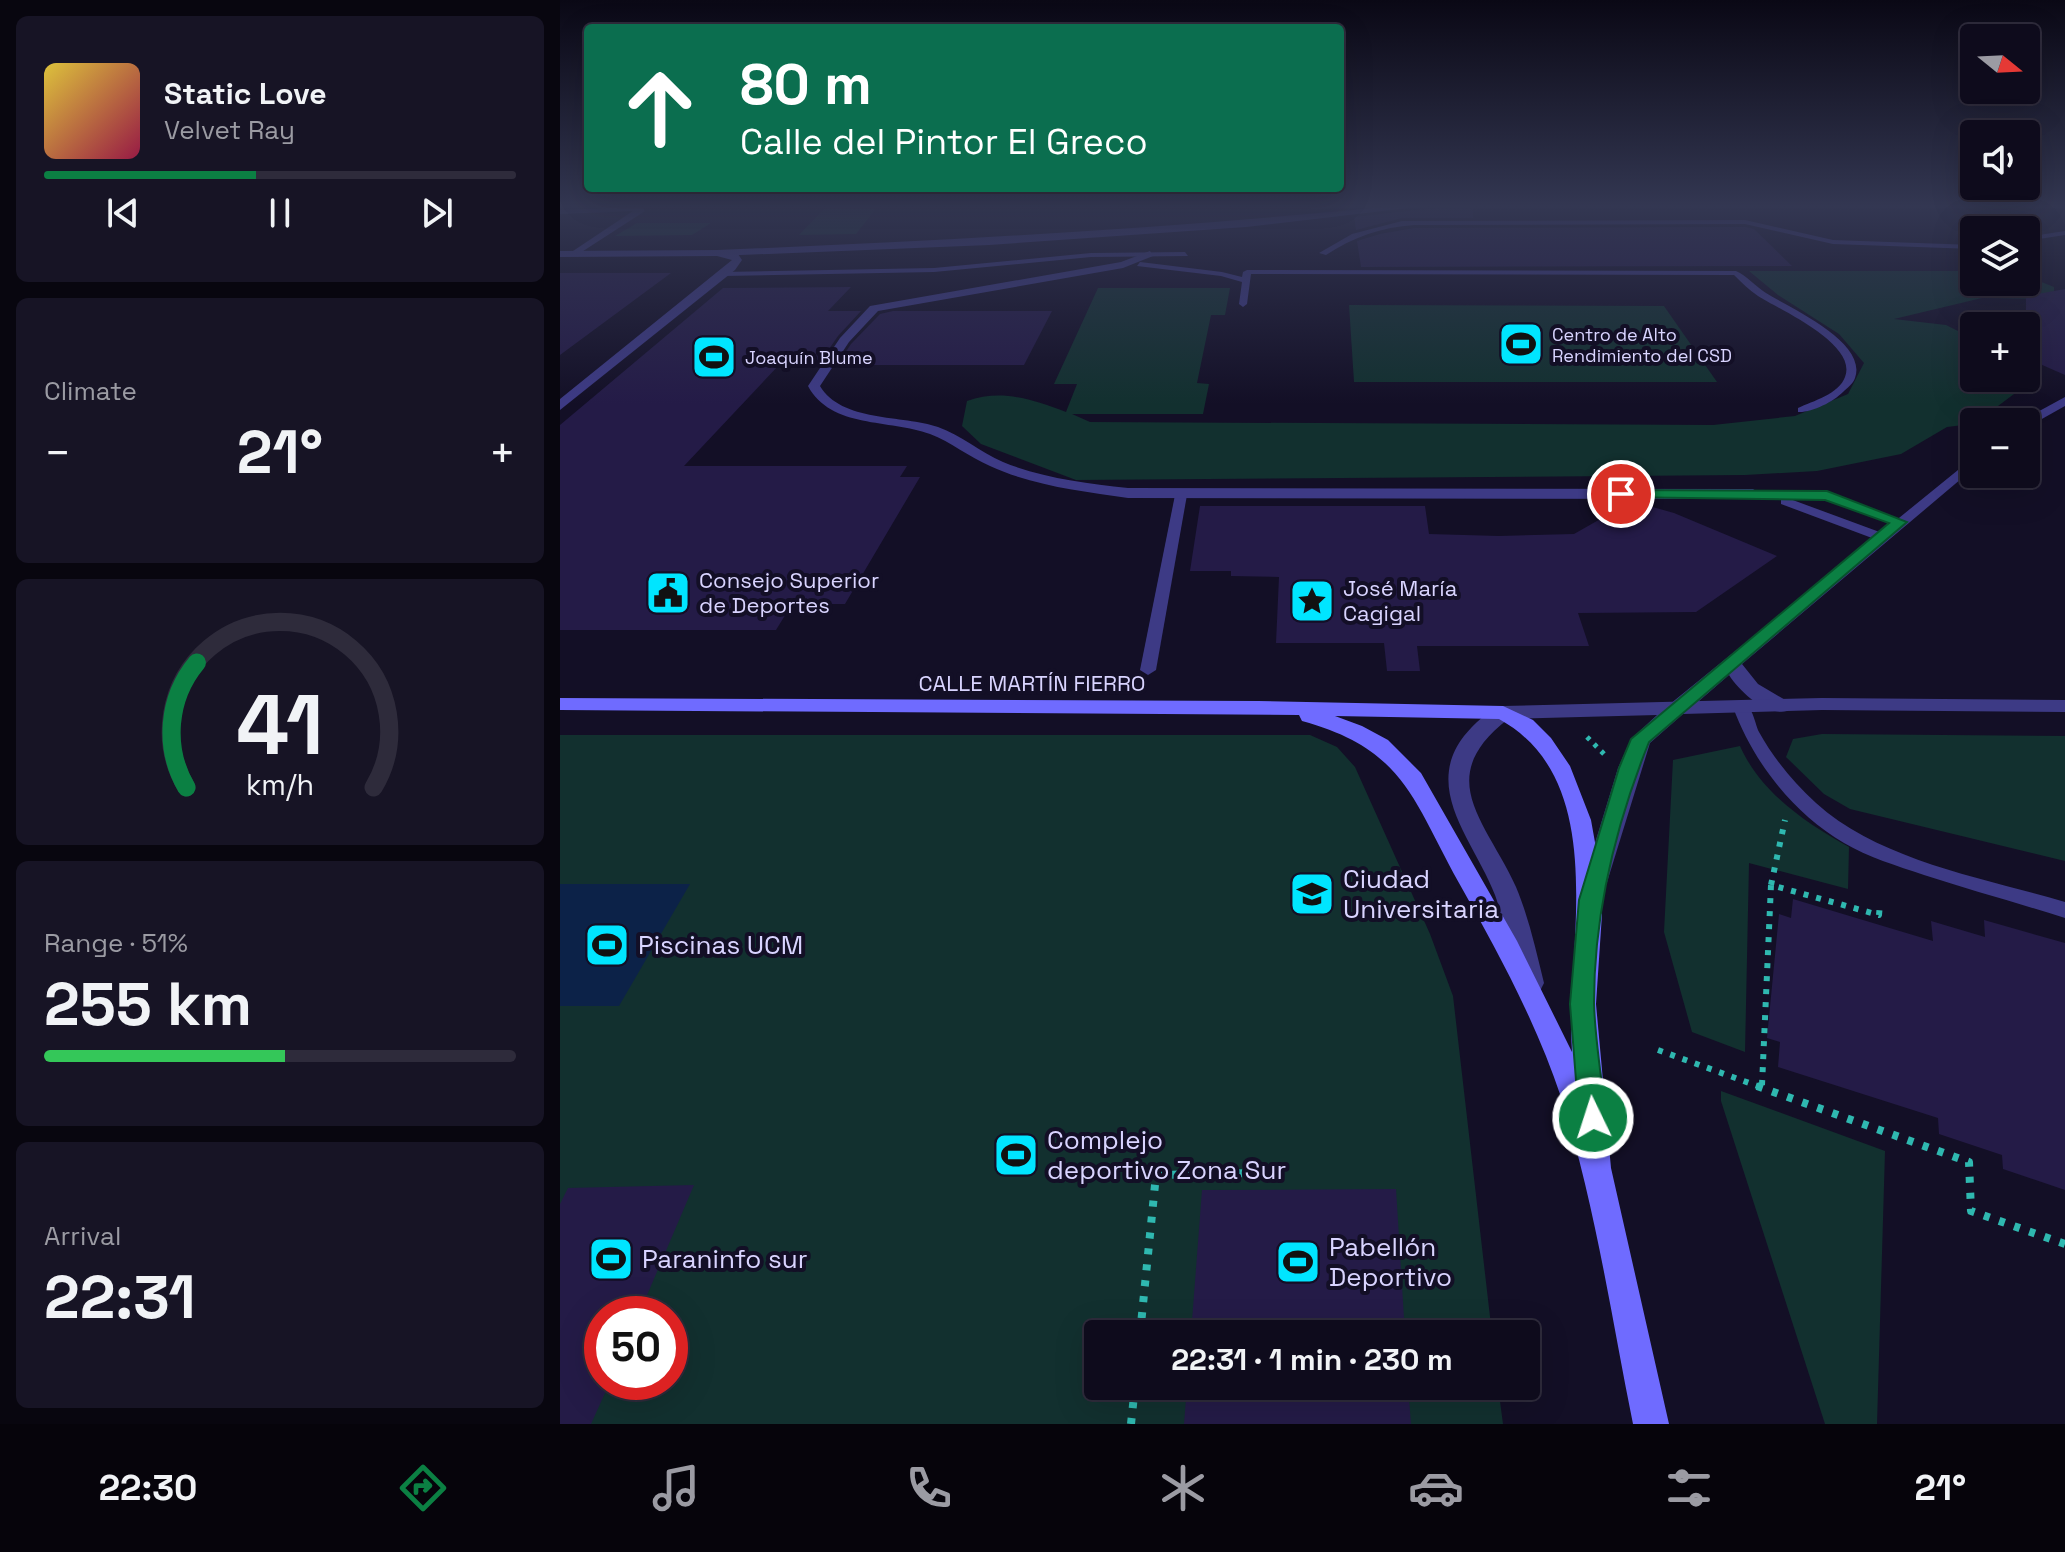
<!DOCTYPE html>
<meta charset="utf-8">
<style>
:root{--surface:#0e0b1c;--page:#171425;--text:#f1f3f6;--muted:#9b9ba3;--line:#2e2b3b;--accent:#0b8043}
body{margin:0;font-family:"Space Grotesk",sans-serif;background:var(--page);color:var(--text);height:100vh;display:flex;flex-direction:column;font-size:30px;white-space:nowrap}
*{box-sizing:border-box;margin:0}
p{font-size:26px;color:var(--muted)}
.icon{flex:none;width:44px;height:44px;fill:none;stroke:currentColor;stroke-width:2;stroke-linecap:round;stroke-linejoin:round}
.map{position:relative;flex:1;overflow:hidden}
.side{display:flex;flex-direction:column;gap:16px;padding:16px;background:#08060f;width:560px}
.side>*{flex:none}
.hud{position:absolute;left:24px;top:24px;width:760px;height:168px;border-radius:8px;box-shadow:0 8px 32px #0002,0 0 0 2px var(--line);background:#0b6e4f;color:#fff;overflow:hidden}
.needle{width:52px;rotate:108deg}
.buttons{position:absolute;left:1400px;top:24px;display:grid;gap:16px}
.buttons a{display:grid;place-items:center;width:80px;height:80px;border-radius:8px;background:var(--surface);box-shadow:0 8px 32px #0002,0 0 0 2px var(--line);font-size:40px}
.speed{position:absolute;left:24px;top:1296px;display:flex;gap:16px;font-size:40px;font-weight:700;text-align:center}
.speed>*{display:grid;place-content:center;width:104px;height:104px;border-radius:50%;background:var(--surface);box-shadow:0 8px 32px #0002,0 0 0 2px var(--line);line-height:1}
.speed .limit{border:12px solid #d22;background:#fff;color:#111}
.pin{position:absolute;display:grid;place-items:center;width:68px;height:68px;color:#fff;margin:-34px;border:4px solid #fff;border-radius:50%;box-shadow:0 2px 8px #0007}
.me{position:absolute;width:88px;margin:-44px;rotate:356deg;stroke-linejoin:round;filter:drop-shadow(0 0 6px #0008)}
.turn{display:flex;align-items:center;gap:28px;height:168px;padding:0 24px;font-size:36px}
.turn .icon{width:104px;height:104px;stroke-width:2.5}
.turn b{display:block;font-size:56px;line-height:68px}
.big{font-size:60px;font-weight:700;line-height:1.1}
.side .card{flex:1;display:flex;flex-direction:column;justify-content:center;gap:12px;min-width:0;padding:0 28px;border-radius:12px;background:var(--page)}
.side .dial{align-items:center;gap:0}
.dial svg{height:208px;overflow:visible;fill:none;stroke:var(--line);stroke-width:7;stroke-linecap:round;text-anchor:middle}
.dial text{fill:var(--text);stroke:none}
.song{display:flex;align-items:center;gap:24px}
.cover{width:96px;height:96px;border-radius:12px;background:linear-gradient(135deg,hsl(50 70% 55%),hsl(340 70% 35%))}
.played{height:8px;border-radius:4px;background:linear-gradient(90deg,var(--accent) 45%,var(--line) 45%)}
.keys{display:flex;justify-content:space-around;direction:ltr}
.heat{display:flex;justify-content:space-between;align-items:center;font-size:44px;direction:ltr}
.charge{height:12px;border-radius:6px;background:linear-gradient(90deg,#34c759 51%,var(--line) 0)}
.trip{position:absolute;left:524px;top:1320px;width:456px;height:80px;border-radius:8px;background:var(--surface);box-shadow:0 8px 32px #0002,0 0 0 2px var(--line);font-weight:700;line-height:80px;text-align:center}
.dock{display:flex;height:128px;justify-content:space-around;align-items:center;background:#06040b;color:var(--muted)}
.dock .icon{width:56px;height:56px}
.dock .selected{color:var(--accent)}
.dock b{font-size:36px;color:var(--text)}
main{display:flex;flex:1;min-height:0}
.map>svg:first-child{display:block}
.green{fill:#12302f;fill-rule:evenodd}
.water{fill:#0c2248}
.building{fill:#241b47}
.lines{fill:none;stroke-linecap:round;stroke-linejoin:round}
.path-far2{stroke:#2fb8b0;stroke-width:5;stroke-dasharray:4 6;stroke-linecap:butt}
.path-far1{stroke:#2fb8b0;stroke-width:6;stroke-dasharray:5 8;stroke-linecap:butt}
.path{stroke:#2fb8b0;stroke-width:8;stroke-dasharray:6 10;stroke-linecap:butt}
.service{fill:#3d3a85;fill-rule:evenodd}
.minor{fill:#3d3a85;fill-rule:evenodd}
.tertiary{fill:#3d3a85;fill-rule:evenodd}
.secondary{fill:#6f6bff;fill-rule:evenodd}
.route{fill:#0b8043;stroke:#07532c;stroke-width:2}
.labels{text-anchor:middle;dominant-baseline:central;stroke-width:8;stroke-linejoin:round;paint-order:stroke}
.far-poi-label{font-size:18px;fill:#d9d4ff;stroke:#130f26;text-anchor:start}
.poi-label{font-size:22px;fill:#d9d4ff;stroke:#130f26;text-anchor:start}
.street-label{font-size:22px;fill:#d9d4ff;stroke:#130f26}
.near-poi-label{font-size:26px;fill:#d9d4ff;stroke:#130f26;text-anchor:start}
</style>
<main>
<section class="side">
<div class="card">
<div class="song"><i class="cover"></i><div><b>Static Love</b><p>Velvet Ray</p></div></div>
<div class="played"></div>
<div class="keys"><svg class="icon" aria-label="previous" viewBox="0 0 24 24"><path d="M18 5L8 12l10 7zM5 5v14"/></svg><svg class="icon" aria-label="pause" viewBox="0 0 24 24"><path d="M8 5v14M16 5v14"/></svg><svg class="icon" aria-label="next" viewBox="0 0 24 24"><path d="M6 5l10 7-10 7zM19 5v14"/></svg></div>
</div>
<div class="card"><p>Climate</p>
<div class="heat"><a>−</a><b class="big">21°</b><a>+</a></div>
</div>
<div class="card dial"><svg viewBox="0 0 100 80">
<path d="M14 69A42 42 0 1 1 86 69"/>
<path d="M14 69A42 42 0 0 1 18 21" stroke="#0b8043"/>
<text x="50" y="56" font-size="32" font-weight="700">41</text>
<text x="50" y="72" font-size="11">km/h</text>
</svg></div>
<div class="card"><p>Range · 51%</p><b class="big">255 km</b><div class="charge"></div></div>
<div class="card"><p>Arrival</p><b class="big">22:31</b></div>
</section>
<div class="map">
<svg width="1505" height="1424" viewBox="0 0 1505 1424">
<rect width="100%" height="100%" fill="#130f26"/>
<!-- green -->
<g class="green">
<polygon points="268,205 319,205 296,234 239,235"/>
<polygon points="77,223 151,223 132,235 55,236"/>
<path d="M 1189,271 L 1414,271 L 1414,282 L 1466,282 L 1466,276 L 1494,287 L 1494,299 L 1422,298 L 1334,319 L 1386,325 L 1414,339 L 1414,378 L 1463,378 L 1466,385 L 1438,406 L 1403,425 L 1387,427 L 1341,454 L 1257,471 L 1185,475 L 516,480 L 421,444 L 402,426 L 407,401 C 441,389 472,399 506,412 L 517,384 L 494,384 L 538,288 L 670,288 L 665,315 L 651,315 L 637,383 L 649,384 L 643,414 L 512,414 L 530,422 L 1153,425 L 1235,416 L 1288,394 L 1304,363 L 1279,334 L 1218,295 Z"/>
<polygon points="789,305 1104,306 1157,382 794,382"/>
<polygon points="1262,734 1505,736 1505,861 1290,809 1264,794 1226,757 1233,739"/>
<path d="M 0,735 L 750,735 L 777,747 L 795,767 L 870,934 L 893,996 L 932,1334 L 538,1334 L 538,1386 L 938,1386 L 943,1424 L 0,1424 ZM 42,1314 L 110,1314 L 110,1382 L 42,1382 Z"/>
<path d="M 1180,746 C 1201,793 1246,823 1289,847 L 1288,889 L 1189,863 L 1185,1052 L 1132,1032 L 1104,932 L 1113,760 Z"/>
<polygon points="1161,1091 1325,1151 1317,1424 1265,1424 1161,1101"/>
</g>
<!-- water -->
<polygon class="water" points="0,884 130,884 59,1006 0,1006"/>
<!-- building -->
<g class="building">
<polygon points="877,205 913,205 913,218 842,218 796,230 794,217 874,208"/>
<polygon points="1185,227 1194,229 1232,266 801,267 797,241 820,234 854,228"/>
<polygon points="0,273 111,273 0,355"/>
<polygon points="291,287 268,311 301,311 278,336 258,365 219,365 124,466 347,466 340,477 360,477 285,604 232,604 216,630 0,630 0,425 163,288"/>
<polygon points="1505,289 1505,375 1466,358 1466,296"/>
<polygon points="333,311 492,311 464,365 277,365 291,344 320,314"/>
<polygon points="640,506 865,506 869,534 939,536 1014,534 1058,509 1089,506 1114,513 1217,556 1136,612 1018,613 1029,646 857,646 860,671 827,671 824,643 716,643 719,577 671,576 671,571 630,571"/>
<polygon points="1233,899 1373,941 1371,921 1425,937 1424,920 1505,943 1505,1190 1443,1169 1442,1155 1379,1134 1378,1118 1218,1067 1220,1042 1207,1038 1219,914 1231,918"/>
<polygon points="134,1185 79,1314 42,1314 42,1382 50,1382 31,1424 0,1424 0,1204 8,1188"/>
<polygon points="836,1189 845,1334 631,1334 642,1190"/>
<polygon points="627,1386 848,1386 851,1424 624,1424"/>
</g>
<g class="lines">
<!-- path-far2 -->
<polyline class="path-far2" points="1027,737 1044,754"/>
<!-- path-far1 -->
<g class="path-far1">
<polyline points="1211,885 1225,820"/>
<polyline points="1098,1050 1203,1088"/>
<polyline points="1202,1085 1211,885 1319,915 1320,904"/>
</g>
<!-- path -->
<g class="path">
<polyline points="1197,1086 1409,1162 1411,1211 1505,1244"/>
<polyline points="580,1334 596,1175 701,1173"/>
<polyline points="571,1424 575,1386"/>
</g>
<!-- service -->
<g class="service">
<polygon points="656,205 664,205 664,206 660,208"/>
<polygon points="82,207 85,211 17,255 10,253 73,211 0,214 0,210"/>
<path d="M 1185,220 L 1273,240 L 1414,245 L 1414,249 L 1273,244 L 1185,224 L 854,225 C 822,227 793,237 766,255 L 759,253 L 792,234 L 842,221 Z"/>
<polygon points="1505,231 1505,235 1466,241 1466,237"/>
<polygon points="625,252 628,256 531,257 374,272 162,276 158,274 162,272 374,268 531,253"/>
<path d="M 580,262 L 662,272 L 682,277 L 683,272 L 687,270 L 1176,271 C 1187,276 1195,286 1206,293 C 1230,308 1308,342 1295,378 C 1293,384 1287,388 1283,392 C 1273,402 1251,413 1238,412 L 1238,408 C 1253,401 1279,394 1285,377 C 1298,344 1220,310 1198,296 C 1189,290 1182,283 1174,275 L 691,274 L 687,304 L 683,307 L 679,304 L 682,282 L 661,276 L 577,266 Z"/>
<polygon points="1193,490 1269,492 1346,522 1340,526 1336,525 1267,500 1230,499 1325,534 1326,537 1320,541 1221,504 1221,498 1189,497 1189,491"/>
<polygon points="621,491 627,495 596,670 588,675 580,670 615,495"/>
<path d="M 1181,702 C 1193,705 1194,721 1199,732 C 1214,759 1234,783 1256,803 C 1320,861 1424,878 1505,902 L 1505,918 C 1458,903 1410,890 1364,875 C 1337,866 1308,857 1284,843 C 1233,813 1193,762 1173,707 Z"/>
</g>
<!-- minor -->
<g class="minor">
<path d="M 844,205 L 874,205 L 686,227 L 429,245 L 157,256 L 152,253 L 157,250 C 386,241 615,228 844,205 Z"/>
<path d="M 590,251 L 593,256 L 563,268 L 318,311 L 289,342 L 260,386 C 281,422 343,415 378,427 C 401,435 420,452 443,462 C 482,478 526,483 568,488 L 1193,489 L 1201,494 L 1193,499 L 568,498 C 522,491 473,486 430,466 C 409,457 391,442 370,434 C 330,419 271,429 248,386 L 280,338 L 310,306 L 561,262 Z"/>
<polygon points="1505,397 1505,406 1471,425 1459,422"/>
<path d="M 1414,457 L 1414,468 L 1182,664 L 1198,684 L 1227,701 L 1230,706 L 1227,711 C 1206,716 1180,692 1169,675 L 1124,714 L 1110,714 L 1107,709 L 1110,704 Z"/>
</g>
<!-- tertiary -->
<g class="tertiary">
<polygon points="157,250 178,254 182,260 175,270 0,410 0,399 172,260 157,256 0,257 0,251"/>
<path d="M 1262,698 L 1505,700 L 1505,712 L 1262,710 L 1123,714 L 1090,743 L 1044,892 L 1040,899 L 1032,901 L 1024,899 L 1020,892 L 1058,768 L 1071,739 L 1097,715 L 948,719 C 872,778 926,821 956,887 C 969,918 976,951 984,983 L 980,991 L 971,994 L 962,991 C 948,962 946,926 935,895 C 916,844 862,790 904,736 C 914,724 928,710 943,706 Z"/>
</g>
<!-- secondary -->
<path class="secondary" d="M 0,698 L 698,701 L 943,706 L 973,720 L 991,738 L 1010,766 L 1031,820 L 1041,876 L 1042,914 L 1036,1004 L 1051,1168 L 1109,1424 L 1073,1424 C 1051,1315 1035,1203 1001,1097 C 976,1022 938,952 899,883 C 852,798 844,749 742,721 L 739,715 L 0,710 ZM 775,716 L 939,719 C 1053,782 1005,948 1012,1052 L 957,941 L 861,773 L 828,740 L 802,726 Z"/>
</g>
<!-- sky -->
<linearGradient id="sky" x2="0" y2="1"><stop stop-color="#0a0815"/><stop offset="0.51" stop-color="#333752"/><stop offset="1" stop-color="#333752" stop-opacity="0"/></linearGradient>
<rect width="1505" height="404" fill="url(#sky)"/>
<!-- route -->
<path class="route" d="M 1061,490 L 1267,491 L 1347,522 L 1089,742 C 1056,824 1034,914 1034,1003 C 1035,1041 1042,1080 1046,1118 L 1042,1127 L 1033,1131 L 1023,1127 L 1019,1118 L 1010,1004 L 1019,900 L 1059,768 L 1071,739 L 1329,523 L 1265,500 L 1056,497 L 1056,491 Z"/>
<!-- icons -->
<defs>
<g id="stadium-square" transform="scale(2.3)"><rect x="-9" y="-9" width="18" height="18" rx="4" fill="#00e5ff" stroke="#130f26"/><path d="M0-5a6.5 5 0 1 0 0 10a6.5 5 0 1 0 0-10ZM-3.5-1.8h7v3.6h-7Z" fill="#111"/></g>
<g id="civic-square" transform="scale(2.3)"><rect x="-9" y="-9" width="18" height="18" rx="4" fill="#00e5ff" stroke="#130f26"/><path d="M-.6-6.5H3V-4.5H.6V-3L4-1V1h2V6H-6V1h2V-1L-.6-3ZM-1.2 2.5V6h2.4V2.5Z" fill="#111"/></g>
<g id="sight-square" transform="scale(2.3)"><rect x="-9" y="-9" width="18" height="18" rx="4" fill="#00e5ff" stroke="#130f26"/><path d="M0-6L1.8-2.2L6-1.7L2.9 1.2L3.7 5.4L0 3.3L-3.7 5.4L-2.9 1.2L-6-1.7L-1.8-2.2Z" fill="#111"/></g>
<g id="university-square" transform="scale(2.3)"><rect x="-9" y="-9" width="18" height="18" rx="4" fill="#00e5ff" stroke="#130f26"/><path d="M0-5L7-2L0 1L-7-2ZM-4 1L0 2.5L4 1V4Q0 6-4 4Z" fill="#111"/></g>
</defs>
<g fill-rule="evenodd">
<use href="#stadium-square" x="961" y="344"/>
<use href="#stadium-square" x="154" y="357"/>
<use href="#civic-square" x="108" y="593"/>
<use href="#sight-square" x="752" y="601"/>
<use href="#university-square" x="752" y="894"/>
<use href="#stadium-square" x="47" y="945"/>
<use href="#stadium-square" x="456" y="1155"/>
<use href="#stadium-square" x="51" y="1259"/>
<use href="#stadium-square" x="738" y="1262"/>
</g>
<g class="labels">
<!-- far-poi labels -->
<g class="far-poi-label">
<text x="992" y="334">Centro de Alto<tspan x="992" dy="21">Rendimiento del CSD</tspan></text>
<text x="185" y="357">Joaquín Blume</text>
</g>
<!-- poi labels -->
<g class="poi-label">
<text x="139" y="580">Consejo Superior<tspan x="139" dy="25">de Deportes</tspan></text>
<text x="783" y="588">José María<tspan x="783" dy="25">Cagigal</tspan></text>
</g>
<!-- street labels -->
<g class="street-label">
<text x="472" y="683">CALLE MARTÍN FIERRO</text>
</g>
<!-- near-poi labels -->
<g class="near-poi-label">
<text x="783" y="879">Ciudad<tspan x="783" dy="30">Universitaria</tspan></text>
<text x="78" y="945">Piscinas UCM</text>
<text x="487" y="1140">Complejo<tspan x="487" dy="30">deportivo Zona Sur</tspan></text>
<text x="769" y="1247">Pabellón<tspan x="769" dy="30">Deportivo</tspan></text>
<text x="82" y="1259">Paraninfo sur</text>
</g>
</g>
</svg>
<div class="buttons">
<a><svg class="needle" viewBox="-14 -14 28 28"><path d="M0-13l5 13h-10z" fill="#e53935"/><path d="M0 13l5-13h-10z" fill="#9b9ba3"/></svg></a>
<a><svg class="icon" aria-label="sound" viewBox="0 0 24 24"><path d="M4 9h4l5-4v14l-5-4H4zM17 9q2 3 0 6"/></svg></a>
<a><svg class="icon" aria-label="layers" viewBox="0 0 24 24"><path d="M12 4l9 5-9 5-9-5zM3 14l9 5 9-5"/></svg></a>
<a>+</a>
<a>−</a>
</div>
<div class="speed"><div class="limit">50</div></div>
<div class="pin" style="left:1061px;top:494px;background:#d93025"><svg class="icon" aria-label="arrive" viewBox="0 0 24 24"><path d="M6 21V4h12l-3 4 3 4H6"/></svg></div>
<svg class="me" style="left:1033px;top:1118px" viewBox="-20 -20 40 40"><circle r="17" fill="#0b8043" stroke="#fff" stroke-width="3"/><path d="M0-11L8 9 0 5-8 9z" fill="#fff"/></svg>
<div class="trip">22:31 · 1 min · 230 m</div>
<div class="hud">
<div class="turn"><svg class="icon" aria-label="ahead" viewBox="0 0 24 24"><path d="M12 20V5M6 11l6-6 6 6"/></svg><div><b>80 m</b>Calle del Pintor El Greco</div></div>
</div>
</div>
</main>
<nav class="dock">
<b>22:30</b>
<svg class="icon selected" aria-label="directions" viewBox="0 0 24 24"><path d="M12 3l9 9-9 9-9-9zM9 14v-3h6M13 9l2 2-2 2"/></svg>
<svg class="icon" aria-label="music" viewBox="0 0 24 24"><path d="M9 18V5l10-2v13"/><circle cx="6" cy="18" r="3"/><circle cx="16" cy="16" r="3"/></svg>
<svg class="icon" aria-label="phone" viewBox="0 0 24 24"><path d="M5 4h4l2 5-3 2q2 4 5 5l2-3 5 2v4C11 20 4 13 5 4z"/></svg>
<svg class="icon" aria-label="climate" viewBox="0 0 24 24"><path d="M12 3v18M4 7l16 10M4 17L20 7"/></svg>
<svg class="icon" aria-label="car" viewBox="0 0 24 24"><path d="M5 17H2v-5l4-1 3-4h7l3 4 3 1v5h-3M9 17h6M6 11h13"/><circle cx="7" cy="17" r="2"/><circle cx="17" cy="17" r="2"/></svg>
<svg class="icon" aria-label="filters" viewBox="0 0 24 24"><path d="M4 7h16M4 17h16"/><circle cx="9" cy="7" r="2"/><circle cx="15" cy="17" r="2"/></svg>
<b>21°</b>
</nav>
